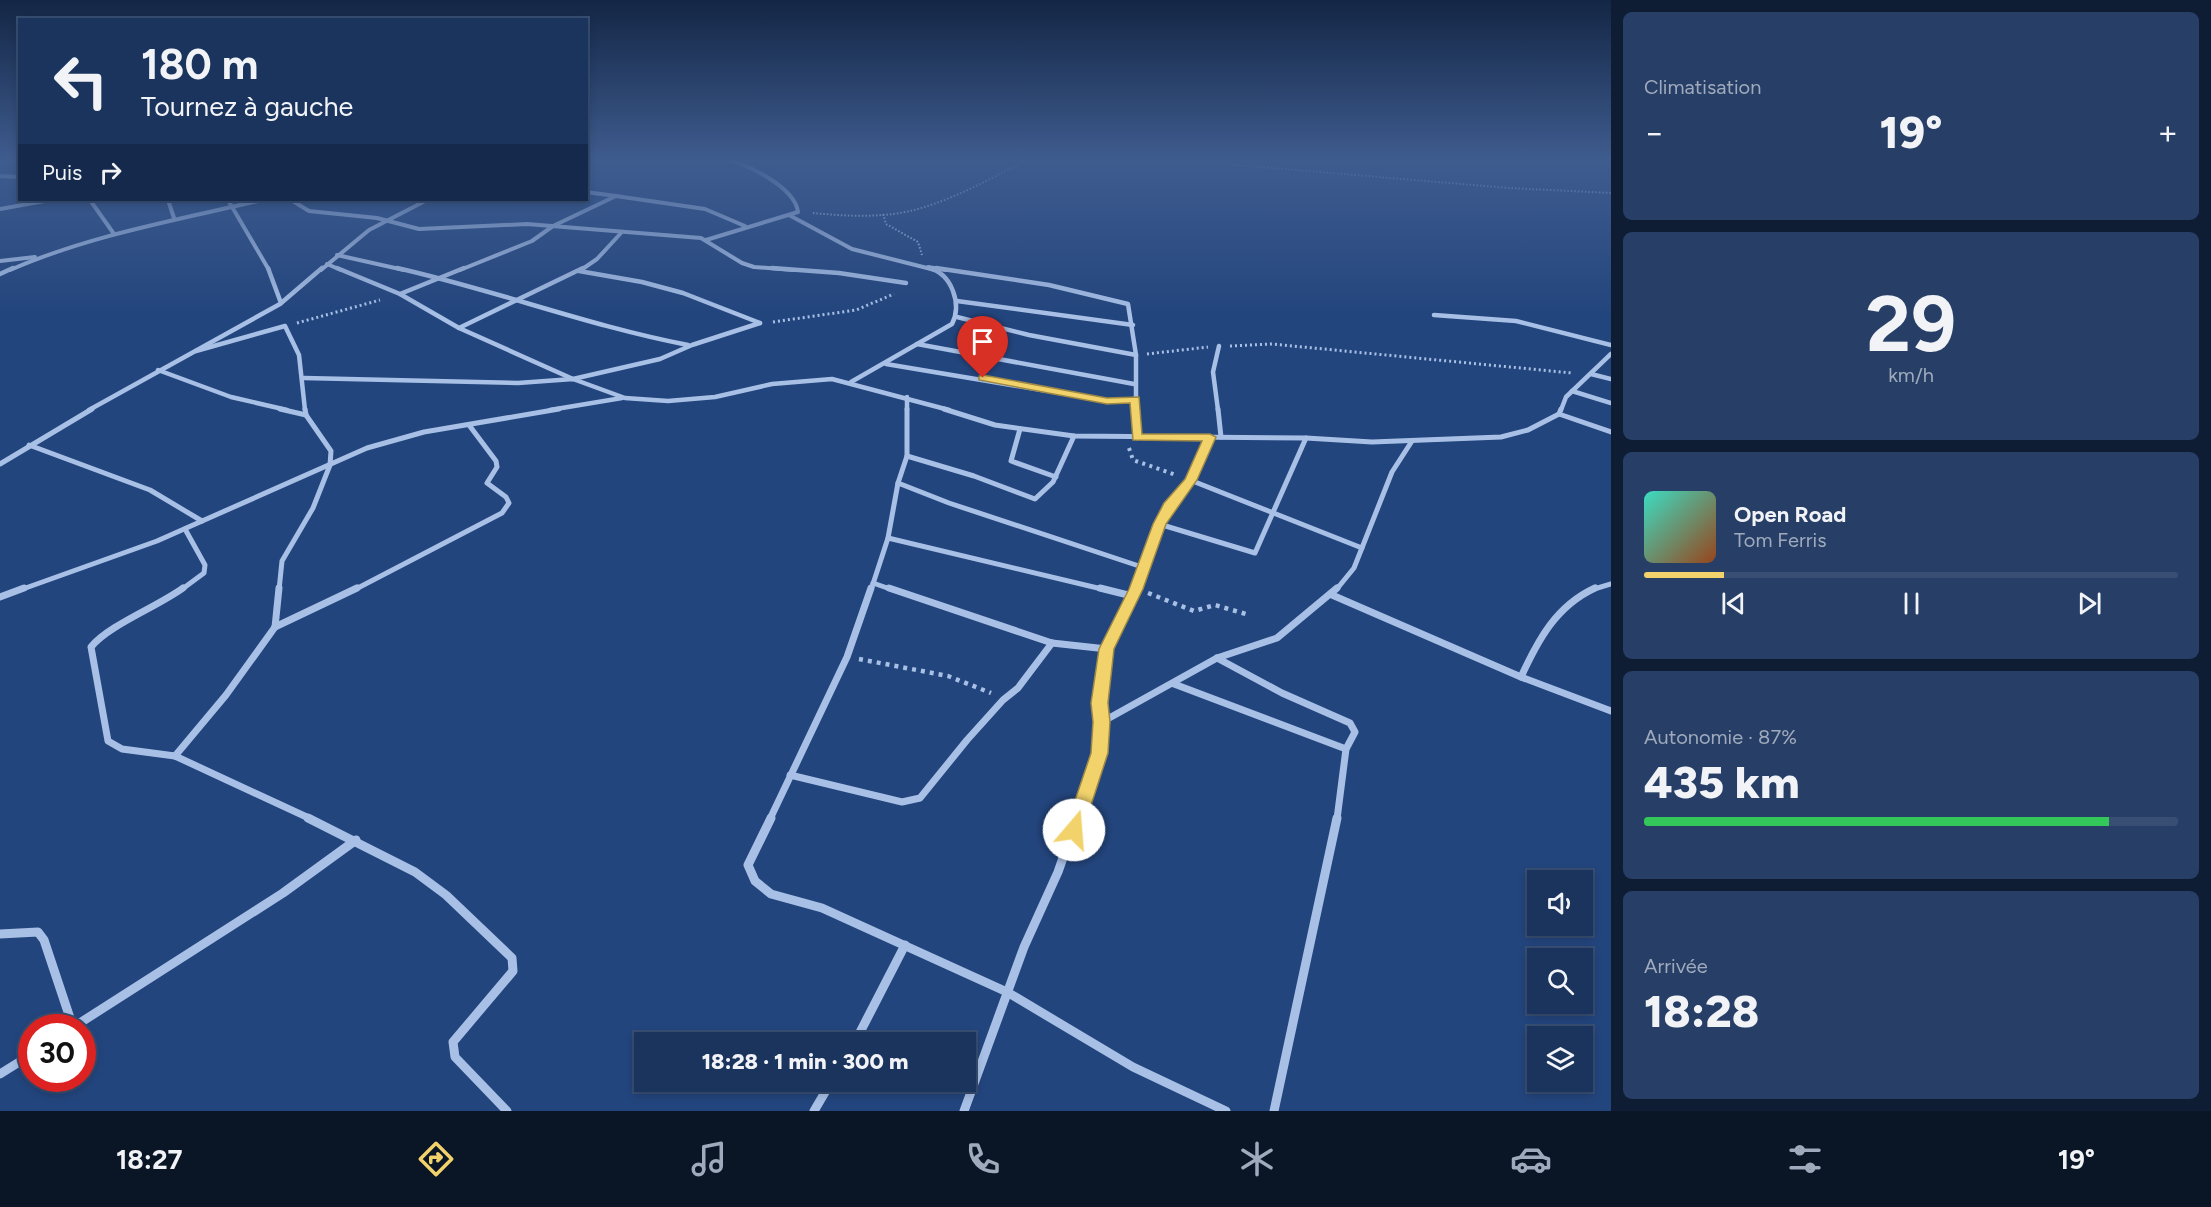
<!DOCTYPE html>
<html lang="fr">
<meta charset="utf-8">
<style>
:root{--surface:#1a345e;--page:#273f67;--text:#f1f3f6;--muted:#9faabc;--line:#384f73;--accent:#f1d26b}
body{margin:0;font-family:Figtree,sans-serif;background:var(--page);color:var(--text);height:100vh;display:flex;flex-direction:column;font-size:22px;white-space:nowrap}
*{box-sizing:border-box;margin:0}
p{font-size:20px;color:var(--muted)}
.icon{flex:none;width:33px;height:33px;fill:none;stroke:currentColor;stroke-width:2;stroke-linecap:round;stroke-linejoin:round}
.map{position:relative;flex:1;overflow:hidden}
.panel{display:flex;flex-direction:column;gap:12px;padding:12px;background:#0e1d34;width:600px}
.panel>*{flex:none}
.guide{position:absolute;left:18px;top:18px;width:570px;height:183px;border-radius:0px;box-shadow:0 3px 9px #0003,0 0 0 2px var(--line);background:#1a345e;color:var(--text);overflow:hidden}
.controls{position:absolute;left:1527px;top:870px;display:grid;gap:12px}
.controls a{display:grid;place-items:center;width:66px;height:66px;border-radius:0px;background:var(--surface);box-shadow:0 3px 9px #0003,0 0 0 2px var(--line);font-size:30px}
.speed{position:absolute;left:18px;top:1014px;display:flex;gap:12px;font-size:30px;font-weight:700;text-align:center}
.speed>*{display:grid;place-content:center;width:78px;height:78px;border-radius:50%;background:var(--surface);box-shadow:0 3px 9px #0003,0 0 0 2px var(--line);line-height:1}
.speed .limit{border:9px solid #d22;background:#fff;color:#111}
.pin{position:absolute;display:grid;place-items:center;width:51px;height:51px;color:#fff;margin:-62px -26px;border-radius:50% 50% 50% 0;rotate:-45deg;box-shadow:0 0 6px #0007}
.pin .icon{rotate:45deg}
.me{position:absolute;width:66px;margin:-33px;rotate:18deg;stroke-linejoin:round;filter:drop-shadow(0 0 4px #0008)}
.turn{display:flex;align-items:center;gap:21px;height:126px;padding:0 24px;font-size:27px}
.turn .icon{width:78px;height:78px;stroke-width:2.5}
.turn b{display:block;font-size:42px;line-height:51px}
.then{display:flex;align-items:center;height:57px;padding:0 24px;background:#0003;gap:12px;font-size:22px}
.big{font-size:45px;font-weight:800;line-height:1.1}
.panel .tile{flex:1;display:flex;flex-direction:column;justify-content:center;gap:9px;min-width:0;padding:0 21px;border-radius:9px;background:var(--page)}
.panel .dial{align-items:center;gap:0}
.dial b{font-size:78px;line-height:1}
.song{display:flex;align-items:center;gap:18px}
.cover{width:72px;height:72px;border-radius:9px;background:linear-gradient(135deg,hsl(170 70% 55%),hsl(20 70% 35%))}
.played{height:6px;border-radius:3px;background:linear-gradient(90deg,var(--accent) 15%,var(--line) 15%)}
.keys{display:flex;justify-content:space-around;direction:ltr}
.heat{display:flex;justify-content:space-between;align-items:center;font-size:33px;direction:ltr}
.charge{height:9px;border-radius:4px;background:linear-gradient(90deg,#34c759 87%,var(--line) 0)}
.trip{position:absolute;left:634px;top:1032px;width:342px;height:60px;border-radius:0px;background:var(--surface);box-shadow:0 3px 9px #0003,0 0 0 2px var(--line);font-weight:800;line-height:60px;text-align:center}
.dock{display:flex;height:96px;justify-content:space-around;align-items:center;background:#0a1526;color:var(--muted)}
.dock .icon{width:42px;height:42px}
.dock .selected{color:var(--accent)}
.dock b{font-size:27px;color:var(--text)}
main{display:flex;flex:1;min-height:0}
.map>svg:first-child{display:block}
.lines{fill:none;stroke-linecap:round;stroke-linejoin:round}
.path-far3{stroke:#a8c0e6;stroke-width:2;stroke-dasharray:1.5 2;stroke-linecap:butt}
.path-far2{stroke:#a8c0e6;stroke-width:3;stroke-dasharray:2 3;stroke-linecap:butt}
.path-far1{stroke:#a8c0e6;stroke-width:4;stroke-dasharray:3 4.5;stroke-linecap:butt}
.path{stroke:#a8c0e6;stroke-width:4.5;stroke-dasharray:4 5;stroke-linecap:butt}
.street-far4{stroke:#a8c0e6;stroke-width:4}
.street-far3{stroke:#a8c0e6;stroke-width:4.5}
.street-far2{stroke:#a8c0e6;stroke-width:5}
.street-far1{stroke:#a8c0e6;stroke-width:7}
.street{stroke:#a8c0e6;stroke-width:9}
.route{fill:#f1d26b;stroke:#9d8846;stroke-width:1.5}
</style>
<main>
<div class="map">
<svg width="1611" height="1111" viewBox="0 0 1611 1111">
<rect width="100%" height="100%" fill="#23457d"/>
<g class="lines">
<!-- path-far3 -->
<g class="path-far3">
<polyline points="1205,159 1237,165 1509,188 1611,193"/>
<path d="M 813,213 C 844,216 879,218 910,211 C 952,201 991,178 1029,159"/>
<polyline points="883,214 886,224 918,242 922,255"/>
</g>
<!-- path-far2 -->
<g class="path-far2">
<polyline points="773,322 856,310 894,294"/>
<polyline points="297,323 380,300"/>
<polyline points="1230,346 1272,344 1572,373"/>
<polyline points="1147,354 1208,347"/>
</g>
<!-- path-far1 -->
<polyline class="path-far1" points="1129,448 1133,460 1176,475"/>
<!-- path -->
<g class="path">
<polyline points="1148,593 1194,611 1215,605 1246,614"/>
<polyline points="859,659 948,676 991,693"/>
</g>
<!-- street-far4 -->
<g class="street-far4">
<polyline points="0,176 20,177"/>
<polyline points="616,196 705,209 745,226"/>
<polyline points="90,200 114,234"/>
<polyline points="168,200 174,218"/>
<polyline points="228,200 269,270"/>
<polyline points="291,200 309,211 377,218 419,229 527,224 701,238 742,263 754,267 793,270"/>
<polyline points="0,209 50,200"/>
<polyline points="789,215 852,249 935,270"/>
<path d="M 706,240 L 798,212 C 795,187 747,164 725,159"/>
<polyline points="337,255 404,270"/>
<polyline points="0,261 35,257"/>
<polyline points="327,264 341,270"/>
<polyline points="928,267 946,270"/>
<path d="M 10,270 C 90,235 177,220 262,200"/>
<polyline points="321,270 369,230 427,200"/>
<polyline points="460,270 532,241 553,226 616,196 586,192"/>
<polyline points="581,270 597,259 621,233"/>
</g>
<!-- street-far3 -->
<g class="street-far3">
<polyline points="268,268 281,303"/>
<polyline points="337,268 400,294 459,328 573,379 660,359 692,345 760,323"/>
<path d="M 397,268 C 495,290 589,326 688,345"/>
<polyline points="772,268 839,273 906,283"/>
<polyline points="936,268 1049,285 1128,304 1136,355 1136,410"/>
<polyline points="579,271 642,282 683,293 760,323"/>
<polyline points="0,274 13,268"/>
<polyline points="400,294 464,268"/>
<polyline points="957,301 1133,325"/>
<polyline points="1434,315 1516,321 1611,345"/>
<polyline points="957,317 1029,335 1136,355"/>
<polyline points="459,328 583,268"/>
<polyline points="917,344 1134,384"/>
<polyline points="196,351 285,326 299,355 305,410"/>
<polyline points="886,364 1107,401 1135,399"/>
<polyline points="158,370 231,397 287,410"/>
<polyline points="1591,374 1611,379"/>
<polyline points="304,378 518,383 573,379 625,398 668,401 715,397 772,384 832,379 949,410"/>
<path d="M 851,382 L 952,324 C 962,304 952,274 929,268"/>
<polyline points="1572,391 1611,403"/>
<polyline points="907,397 907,410"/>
<polyline points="89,410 280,304 322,268"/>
<polyline points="550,410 622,398"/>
<polyline points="1218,410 1213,372 1219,346"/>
<polyline points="1561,410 1566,397 1611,354"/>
</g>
<!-- street-far2 -->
<g class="street-far2">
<polyline points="280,409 306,415"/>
<polyline points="944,409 995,425 1074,436 1306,438 1372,442 1501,437 1528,430 1559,414 1561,409"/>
<polyline points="1136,409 1137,438"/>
<polyline points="1218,409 1221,437"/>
<polyline points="1559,414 1611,432"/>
<polyline points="1020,429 1011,461 1056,477"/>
<polyline points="29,445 150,490 202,521"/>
<polyline points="907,456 974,476 1035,499 1053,482 1074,436"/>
<polyline points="0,464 92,409"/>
<polyline points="1190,480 1362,548"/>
<polyline points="898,483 949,503 1142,567"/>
<polyline points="1159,524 1255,553 1306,438"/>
<polyline points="888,538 1106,590"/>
<polyline points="873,583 893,590"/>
<polyline points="20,590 157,541 367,448 424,432 559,409"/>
<polyline points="181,590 204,573 205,565 185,529"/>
<polyline points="279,590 282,561 313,508 330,465 331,451 306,415 305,409"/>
<polyline points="354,590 502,513 509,503 506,497 487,483 497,467 496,461 469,425"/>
<polyline points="871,590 888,538 898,483 907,456 907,409"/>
<polyline points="1136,590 1159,524 1169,506 1190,480 1210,437"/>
<polyline points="1336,590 1354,568 1392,472 1412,441"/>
<polyline points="1591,590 1611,584"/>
</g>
<!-- street-far1 -->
<g class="street-far1">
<path d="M 183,588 C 157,607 109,625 91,647 L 108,741 L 122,749 L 175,756 L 311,819"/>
<polyline points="889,588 1052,643 1107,649"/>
<polyline points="1100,588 1132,596"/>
<polyline points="1332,595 1521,677 1611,711"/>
<polyline points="0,597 24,588"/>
<polyline points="275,627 357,588"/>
<polyline points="1217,658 1282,693 1350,723 1355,732 1346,749 1337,819"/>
<path d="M 1521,677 C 1538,640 1556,606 1595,588"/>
<polyline points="1174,684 1346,749"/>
<polyline points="1102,722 1217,658 1277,638 1337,588"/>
<polyline points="175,756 226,695 275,627 279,588"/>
<polyline points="790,775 902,802 920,798 967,740 1003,700 1018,688 1052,643"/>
<polyline points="770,819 847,657 871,588"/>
<polyline points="1076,819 1099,753 1102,722 1100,703 1107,649 1136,588"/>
</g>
<!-- street -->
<g class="street">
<polyline points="308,818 415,872 446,895 512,958 513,971 453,1042 455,1057 507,1111"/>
<polyline points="771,818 748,865 755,881 771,894 822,908 1007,992 1133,1067 1226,1111"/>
<polyline points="0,934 38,932 44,940 73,1027"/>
<polyline points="72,1028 283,893 356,840"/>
<polyline points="855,1042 905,945"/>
<polyline points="0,1074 32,1054"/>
<polyline points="814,1111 831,1082"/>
<polyline points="964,1111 1024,947 1058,872 1077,818"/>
<polyline points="1274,1111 1337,818"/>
</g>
</g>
<!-- sky -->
<linearGradient id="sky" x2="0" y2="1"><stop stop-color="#132645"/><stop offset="0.51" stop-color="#3f5c8f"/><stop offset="1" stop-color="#3f5c8f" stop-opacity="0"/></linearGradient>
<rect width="1611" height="314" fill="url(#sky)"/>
<!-- route -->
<polygon class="route" points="983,375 1107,398 1139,397 1142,434 1210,434 1216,437 1197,480 1166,524 1143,589 1114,649 1108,703 1110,722 1108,753 1083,830 1080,836 1074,838 1068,836 1065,830 1091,753 1093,722 1091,703 1099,649 1129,589 1153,524 1164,503 1185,479 1202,441 1133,440 1130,403 1107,404 979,380 979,376"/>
</svg>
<div class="controls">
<a><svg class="icon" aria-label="sound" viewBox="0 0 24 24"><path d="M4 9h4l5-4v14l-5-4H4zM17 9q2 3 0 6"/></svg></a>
<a><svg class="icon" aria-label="search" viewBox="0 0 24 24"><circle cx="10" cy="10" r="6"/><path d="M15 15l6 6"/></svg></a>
<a><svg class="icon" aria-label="layers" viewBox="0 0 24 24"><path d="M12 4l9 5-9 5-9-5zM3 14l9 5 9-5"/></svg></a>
</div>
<div class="speed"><div class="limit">30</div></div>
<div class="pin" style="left:983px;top:378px;background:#d93025"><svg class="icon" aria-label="arrive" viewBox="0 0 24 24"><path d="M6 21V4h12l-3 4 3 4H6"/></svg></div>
<svg class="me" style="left:1074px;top:830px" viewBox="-20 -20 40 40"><circle r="19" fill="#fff"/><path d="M0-13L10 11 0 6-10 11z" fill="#f1d26b"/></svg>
<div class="trip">18:28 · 1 min · 300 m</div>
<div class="guide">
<div class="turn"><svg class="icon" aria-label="left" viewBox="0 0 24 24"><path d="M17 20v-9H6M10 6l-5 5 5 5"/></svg><div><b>180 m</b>Tournez à gauche</div></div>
<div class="then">Puis<svg class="icon" aria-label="right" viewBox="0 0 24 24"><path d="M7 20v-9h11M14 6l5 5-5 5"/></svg></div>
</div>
</div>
<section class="panel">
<div class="tile"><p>Climatisation</p>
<div class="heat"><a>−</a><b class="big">19°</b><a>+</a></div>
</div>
<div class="tile dial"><b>29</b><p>km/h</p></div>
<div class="tile">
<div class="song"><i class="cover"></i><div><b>Open Road</b><p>Tom Ferris</p></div></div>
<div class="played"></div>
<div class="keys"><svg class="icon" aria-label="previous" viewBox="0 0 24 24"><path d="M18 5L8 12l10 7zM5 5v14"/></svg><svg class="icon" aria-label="pause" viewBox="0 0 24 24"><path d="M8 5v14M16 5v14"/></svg><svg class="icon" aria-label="next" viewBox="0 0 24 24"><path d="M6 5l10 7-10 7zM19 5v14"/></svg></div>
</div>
<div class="tile"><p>Autonomie · 87%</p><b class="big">435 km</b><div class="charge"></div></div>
<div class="tile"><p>Arrivée</p><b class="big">18:28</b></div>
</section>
</main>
<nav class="dock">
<b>18:27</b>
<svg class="icon selected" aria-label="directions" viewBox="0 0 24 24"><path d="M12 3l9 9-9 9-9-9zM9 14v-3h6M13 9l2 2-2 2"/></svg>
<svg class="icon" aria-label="music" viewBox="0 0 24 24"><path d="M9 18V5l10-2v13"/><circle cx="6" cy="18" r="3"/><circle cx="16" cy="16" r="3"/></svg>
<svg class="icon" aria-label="phone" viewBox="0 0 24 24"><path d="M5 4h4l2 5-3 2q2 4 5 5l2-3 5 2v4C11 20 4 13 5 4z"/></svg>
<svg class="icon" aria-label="climate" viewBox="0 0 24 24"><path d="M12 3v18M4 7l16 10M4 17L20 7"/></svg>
<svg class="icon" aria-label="car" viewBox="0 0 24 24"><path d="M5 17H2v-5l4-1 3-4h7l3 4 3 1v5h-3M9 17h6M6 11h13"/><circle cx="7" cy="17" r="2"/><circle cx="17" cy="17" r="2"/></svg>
<svg class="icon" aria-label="filters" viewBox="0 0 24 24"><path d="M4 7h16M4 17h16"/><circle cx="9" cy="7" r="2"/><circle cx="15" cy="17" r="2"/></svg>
<b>19°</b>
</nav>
